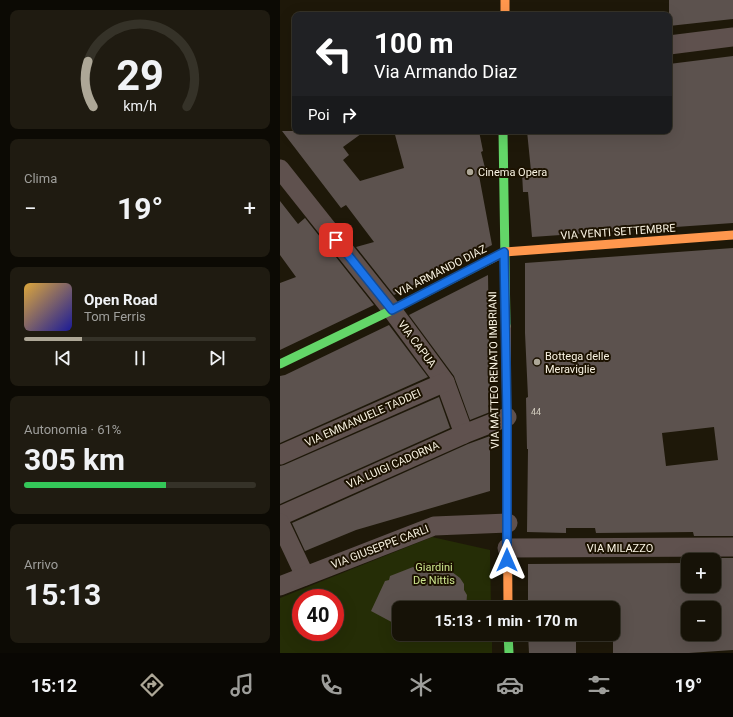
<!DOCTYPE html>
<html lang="it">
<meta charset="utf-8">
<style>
:root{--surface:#161207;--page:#1f1b11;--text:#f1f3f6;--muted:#9e9e9b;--line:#353228;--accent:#ada797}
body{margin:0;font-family:Roboto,sans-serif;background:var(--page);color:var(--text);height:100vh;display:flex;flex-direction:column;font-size:15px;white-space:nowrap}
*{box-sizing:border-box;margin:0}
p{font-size:13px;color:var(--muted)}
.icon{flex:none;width:22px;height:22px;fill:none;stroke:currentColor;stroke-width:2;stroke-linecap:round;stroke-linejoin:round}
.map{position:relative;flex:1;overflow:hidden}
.details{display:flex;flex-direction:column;gap:10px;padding:10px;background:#0c0a04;width:280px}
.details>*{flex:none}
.banner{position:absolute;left:12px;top:12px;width:380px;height:122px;border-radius:8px;box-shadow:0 4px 16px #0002,0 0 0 1px var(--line);background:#202124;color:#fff;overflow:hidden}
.tools{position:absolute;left:401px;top:553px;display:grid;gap:8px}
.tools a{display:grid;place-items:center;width:40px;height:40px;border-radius:8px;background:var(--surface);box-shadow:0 4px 16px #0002,0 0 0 1px var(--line);font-size:20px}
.speed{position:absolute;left:12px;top:589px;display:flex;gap:8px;font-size:20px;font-weight:700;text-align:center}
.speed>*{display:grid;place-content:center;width:52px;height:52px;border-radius:50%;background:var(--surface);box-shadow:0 4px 16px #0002,0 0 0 1px var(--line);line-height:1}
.speed .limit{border:6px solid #d22;background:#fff;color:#111}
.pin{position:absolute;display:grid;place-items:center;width:34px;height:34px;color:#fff;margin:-17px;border-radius:8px;box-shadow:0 2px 6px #0006}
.me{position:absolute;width:44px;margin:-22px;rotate:0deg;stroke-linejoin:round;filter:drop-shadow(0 0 3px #0008)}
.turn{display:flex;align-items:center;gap:14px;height:84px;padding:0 16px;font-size:18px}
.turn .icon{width:52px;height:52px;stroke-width:2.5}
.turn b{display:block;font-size:28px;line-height:34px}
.then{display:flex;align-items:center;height:38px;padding:0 16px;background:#0003;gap:8px;font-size:15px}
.big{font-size:30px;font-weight:700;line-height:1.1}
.details .tile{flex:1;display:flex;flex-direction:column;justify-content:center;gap:6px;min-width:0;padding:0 14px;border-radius:8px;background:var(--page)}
.details .dial{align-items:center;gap:0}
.dial svg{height:104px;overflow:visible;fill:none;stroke:var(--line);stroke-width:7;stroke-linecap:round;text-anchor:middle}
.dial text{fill:var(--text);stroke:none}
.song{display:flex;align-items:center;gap:12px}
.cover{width:48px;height:48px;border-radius:6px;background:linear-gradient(135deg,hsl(40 70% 55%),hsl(240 70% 35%))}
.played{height:4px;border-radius:2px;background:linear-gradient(90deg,var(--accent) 25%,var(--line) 25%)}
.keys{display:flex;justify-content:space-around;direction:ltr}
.heat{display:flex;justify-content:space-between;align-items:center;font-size:22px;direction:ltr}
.charge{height:6px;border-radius:3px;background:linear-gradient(90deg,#34c759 61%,var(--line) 0)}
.trip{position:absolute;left:112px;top:601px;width:228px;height:40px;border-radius:8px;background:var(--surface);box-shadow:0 4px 16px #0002,0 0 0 1px var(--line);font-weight:700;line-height:40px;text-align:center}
.dock{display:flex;height:64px;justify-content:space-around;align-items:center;background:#090703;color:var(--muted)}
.dock .icon{width:28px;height:28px}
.dock .active{color:var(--accent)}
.dock b{font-size:18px;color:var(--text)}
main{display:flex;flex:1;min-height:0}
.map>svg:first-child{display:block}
.green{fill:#252d06;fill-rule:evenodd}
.building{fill:#5c524e;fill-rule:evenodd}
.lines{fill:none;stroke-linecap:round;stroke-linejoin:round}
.street{stroke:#5f514e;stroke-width:19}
.fast{stroke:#63d668;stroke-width:9}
.slow{stroke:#ff974d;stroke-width:9}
.route-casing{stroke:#114b97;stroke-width:10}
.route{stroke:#1a73e8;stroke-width:7}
.poi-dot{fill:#ada797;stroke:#1c1200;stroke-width:1.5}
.labels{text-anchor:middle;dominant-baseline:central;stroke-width:4;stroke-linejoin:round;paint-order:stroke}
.number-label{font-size:9px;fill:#d2ccbe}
.poi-label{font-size:11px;fill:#faf4e3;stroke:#1c1200;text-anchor:start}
.street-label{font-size:11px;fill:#faf4e3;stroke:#1c1200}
.park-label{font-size:11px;fill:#cbe48c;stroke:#1c1200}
</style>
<main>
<section class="details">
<div class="tile dial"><svg viewBox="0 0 100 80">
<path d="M14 69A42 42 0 1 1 86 69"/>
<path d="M14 69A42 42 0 0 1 10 34" stroke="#ada797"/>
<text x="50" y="56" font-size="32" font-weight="700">29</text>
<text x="50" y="72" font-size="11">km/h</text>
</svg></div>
<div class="tile"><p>Clima</p>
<div class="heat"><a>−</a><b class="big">19°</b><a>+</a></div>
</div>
<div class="tile">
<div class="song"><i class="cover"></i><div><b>Open Road</b><p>Tom Ferris</p></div></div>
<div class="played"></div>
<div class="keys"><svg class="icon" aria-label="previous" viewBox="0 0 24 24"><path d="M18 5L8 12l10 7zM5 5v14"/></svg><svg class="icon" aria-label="pause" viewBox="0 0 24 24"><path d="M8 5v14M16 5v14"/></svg><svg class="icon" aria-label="next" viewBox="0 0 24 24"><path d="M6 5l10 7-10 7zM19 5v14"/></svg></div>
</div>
<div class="tile"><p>Autonomia · 61%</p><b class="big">305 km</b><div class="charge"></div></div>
<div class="tile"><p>Arrivo</p><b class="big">15:13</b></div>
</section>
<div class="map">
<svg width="453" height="653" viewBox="0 0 453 653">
<rect width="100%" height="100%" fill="#1e1809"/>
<!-- green -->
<path class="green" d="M 152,537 L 210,550 L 211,608 L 119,608 L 119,634 L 212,634 L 212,653 L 0,653 L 0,598 ZM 21,598 L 55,598 L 55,632 L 21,632 Z"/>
<!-- building -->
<g class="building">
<polygon points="389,0 453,0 453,19 389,26"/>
<polygon points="453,56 453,223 252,237 248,192 243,192 242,172 251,171 247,131 389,131 389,64"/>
<polygon points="2,131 85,131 63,147 69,155 63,160 80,181 124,168 114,131 199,131 203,151 201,152 205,168 198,170 212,245 114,295 76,247 94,242 66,205 61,208"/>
<polygon points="0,201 18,224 25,218 94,305 0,350 0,283 16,277 0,255"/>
<path d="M 453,248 L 453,536 L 414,536 L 413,532 L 316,533 L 315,528 L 286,528 L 286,533 L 247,532 L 248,449 L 247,449 L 246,398 L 248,397 L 245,333 L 245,263 ZM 434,427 L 438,460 L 386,466 L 382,433 Z"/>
<polygon points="208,275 210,412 190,420 174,376 129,315"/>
<polygon points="109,325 148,377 0,443 0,376 5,375"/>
<polygon points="159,397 170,428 0,504 0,466 4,465"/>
<polygon points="210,436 210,491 76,530 25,551 12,523 188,444"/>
<path d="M 417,558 L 453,558 L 453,650 L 409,653 L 333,653 L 333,608 L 248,608 L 248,564 L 408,563 L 408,586 L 434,586 L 434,560 L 417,560 ZM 408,608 L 434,608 L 434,634 L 408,634 Z"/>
<polygon points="160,561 170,566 172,572 180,578 184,584 184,590 187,595 186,608 119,608 119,626 91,611 105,581 109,580 110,576 133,567 138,570"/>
<polygon points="248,634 296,634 296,653 249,653"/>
</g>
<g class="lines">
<!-- street -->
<g class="street">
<polyline points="389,45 453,37"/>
<polyline points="0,169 112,310 165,382 184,434"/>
<polyline points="0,455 165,382"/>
<polyline points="0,516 184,434 227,417"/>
<polyline points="0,523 25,576"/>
<polyline points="227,548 453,547"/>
<polyline points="0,586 154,526 228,523"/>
</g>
<!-- fast -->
<g class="fast">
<polyline points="223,131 226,326"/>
<polyline points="0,364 112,310 211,259"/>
<polyline points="228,634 229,653"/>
</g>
<!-- slow -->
<g class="slow">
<polyline points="225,0 225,15"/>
<polyline points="211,259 225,252 453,235"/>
<polyline points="226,326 228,608"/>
</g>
</g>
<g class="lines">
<!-- route casing -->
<g class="route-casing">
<polyline id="route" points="56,240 112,310 224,252 227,417 227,560"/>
</g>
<!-- route -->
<use href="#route" class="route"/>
</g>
<!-- markers -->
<g class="poi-dot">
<circle cx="190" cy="172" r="4"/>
<circle cx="257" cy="362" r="4"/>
</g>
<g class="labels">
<!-- number labels -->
<g class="number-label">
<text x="256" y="412">44</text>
</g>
<!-- poi labels -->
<g class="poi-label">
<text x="198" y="172">Cinema Opera</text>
<text x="265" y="356">Bottega delle<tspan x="265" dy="13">Meraviglie</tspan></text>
</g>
<!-- street labels -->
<g class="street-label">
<text transform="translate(338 232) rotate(-4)">VIA VENTI SETTEMBRE</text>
<text transform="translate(161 271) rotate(-27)">VIA ARMANDO DIAZ</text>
<text transform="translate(137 344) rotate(53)">VIA CAPUA</text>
<text transform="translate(214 370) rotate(-91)">VIA MATTEO RENATO IMBRIANI</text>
<text transform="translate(83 418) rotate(-24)">VIA EMMANUELE TADDEI</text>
<text transform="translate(113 465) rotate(-24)">VIA LUIGI CADORNA</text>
<text transform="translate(100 547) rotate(-21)">VIA GIUSEPPE CARLI</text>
<text x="340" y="548">VIA MILAZZO</text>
</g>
<!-- park labels -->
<g class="park-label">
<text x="154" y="567">Giardini<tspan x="154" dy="13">De Nittis</tspan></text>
</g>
</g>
</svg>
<div class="tools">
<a>+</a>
<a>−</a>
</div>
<div class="speed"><div class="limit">40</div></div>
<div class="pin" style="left:56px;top:240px;background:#d93025"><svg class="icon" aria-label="arrive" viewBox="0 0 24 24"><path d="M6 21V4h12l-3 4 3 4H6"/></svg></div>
<svg class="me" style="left:227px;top:560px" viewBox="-20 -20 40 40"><path d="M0-17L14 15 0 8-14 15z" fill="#1a73e8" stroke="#fff" stroke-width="4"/></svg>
<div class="trip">15:13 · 1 min · 170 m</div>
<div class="banner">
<div class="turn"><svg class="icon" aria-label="left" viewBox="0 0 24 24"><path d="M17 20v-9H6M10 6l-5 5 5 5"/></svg><div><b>100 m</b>Via Armando Diaz</div></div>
<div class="then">Poi<svg class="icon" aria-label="right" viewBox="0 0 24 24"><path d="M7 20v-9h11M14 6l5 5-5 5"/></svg></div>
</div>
</div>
</main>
<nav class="dock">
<b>15:12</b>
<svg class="icon active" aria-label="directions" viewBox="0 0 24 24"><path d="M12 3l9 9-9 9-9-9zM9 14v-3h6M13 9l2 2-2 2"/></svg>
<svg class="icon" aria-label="music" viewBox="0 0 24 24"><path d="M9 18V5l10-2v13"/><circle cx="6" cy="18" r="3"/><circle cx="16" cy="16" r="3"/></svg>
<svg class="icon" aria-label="phone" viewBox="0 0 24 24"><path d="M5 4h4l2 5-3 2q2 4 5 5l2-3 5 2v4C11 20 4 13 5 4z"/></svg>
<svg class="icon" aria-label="climate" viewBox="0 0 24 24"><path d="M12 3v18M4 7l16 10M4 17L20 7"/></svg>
<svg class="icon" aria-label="car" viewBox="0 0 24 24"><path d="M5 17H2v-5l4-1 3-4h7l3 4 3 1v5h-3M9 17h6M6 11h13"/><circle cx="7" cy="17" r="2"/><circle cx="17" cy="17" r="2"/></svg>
<svg class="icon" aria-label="filters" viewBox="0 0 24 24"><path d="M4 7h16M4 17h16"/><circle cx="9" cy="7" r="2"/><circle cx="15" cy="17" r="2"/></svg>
<b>19°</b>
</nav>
